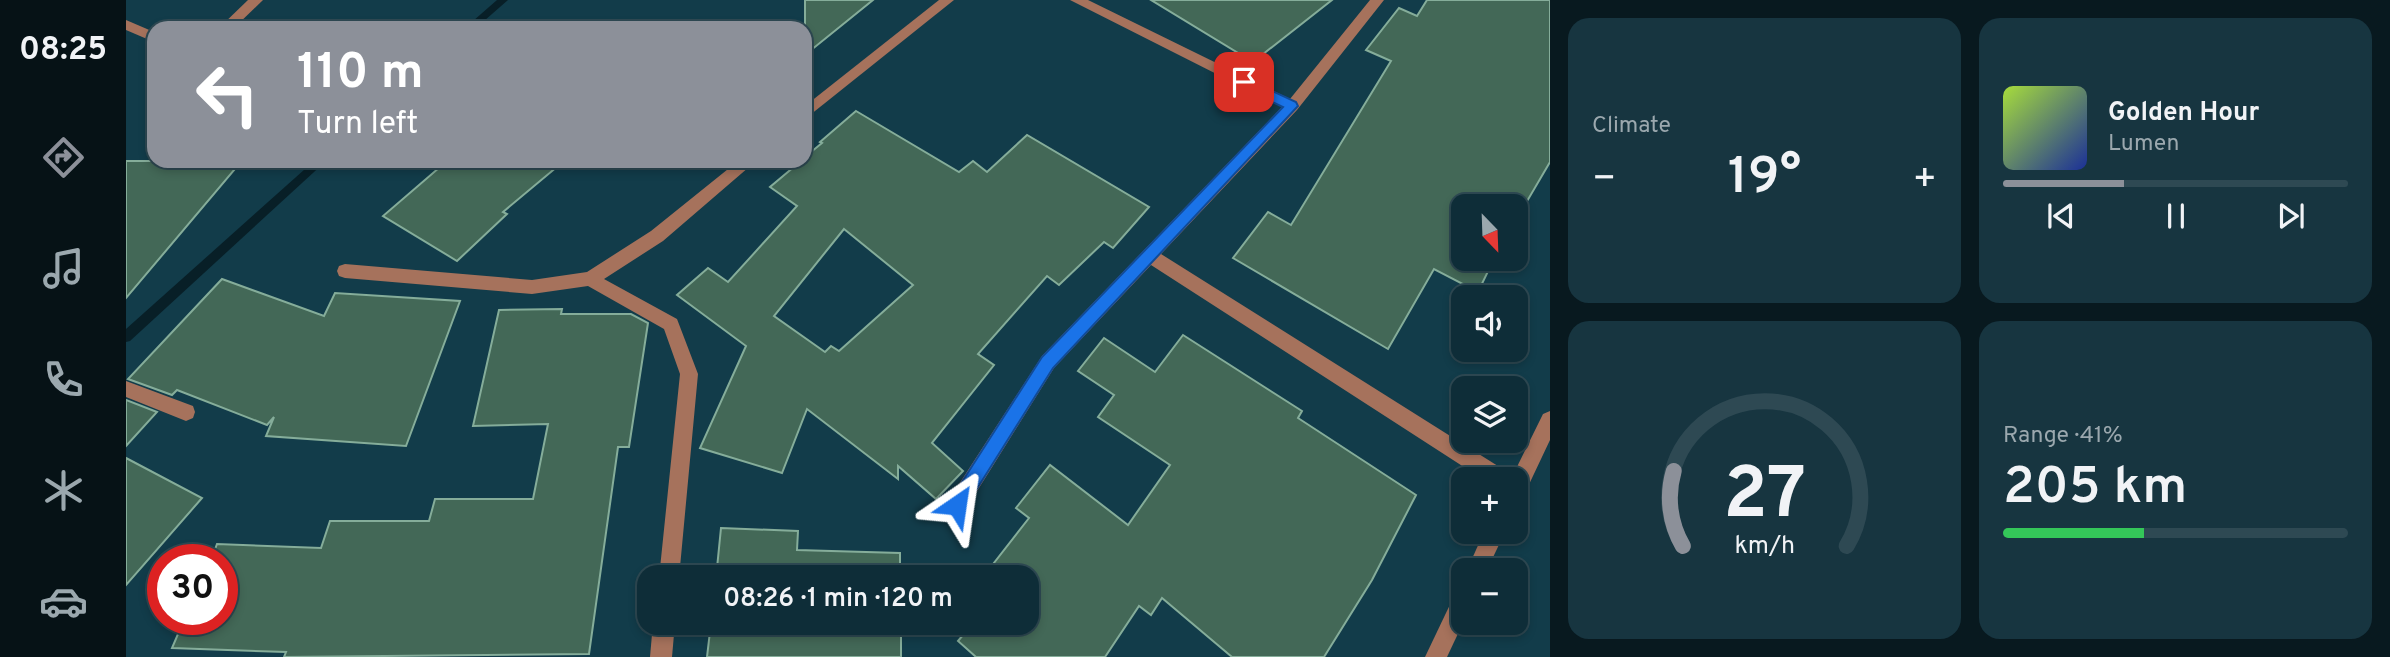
<!DOCTYPE html>
<meta charset="utf-8">
<style>
:root{--surface:#0e2d38;--page:#173540;--text:#f1f3f6;--muted:#9ba8ae;--line:#2e4953;--accent:#8c9099}
body{margin:0;font-family:Overpass,sans-serif;background:var(--page);color:var(--text);height:100vh;display:flex;flex-direction:column;font-size:26px;white-space:nowrap}
*{box-sizing:border-box;margin:0}
p{font-size:23px;color:var(--muted)}
.icon{flex:none;width:38px;height:38px;fill:none;stroke:currentColor;stroke-width:2;stroke-linecap:round;stroke-linejoin:round}
.map{position:relative;flex:1;overflow:hidden}
.sheet{display:flex;flex-direction:column;gap:18px;padding:18px;background:#08191f;width:840px}
.sheet>*{flex:none}
.guide{position:absolute;left:21px;top:21px;width:665px;height:147px;border-radius:21px;box-shadow:0 4px 10px #0003,0 0 0 2px var(--line);background:#8c9099;color:#fff;overflow:hidden}
.needle{width:46px;rotate:157deg}
.buttons{position:absolute;left:1325px;top:194px;display:grid;gap:14px}
.buttons a{display:grid;place-items:center;width:77px;height:77px;border-radius:14px;background:var(--surface);box-shadow:0 4px 10px #0003,0 0 0 2px var(--line);font-size:35px}
.speed{position:absolute;left:21px;top:544px;display:flex;gap:14px;font-size:35px;font-weight:700;text-align:center}
.speed>*{display:grid;place-content:center;width:91px;height:91px;border-radius:50%;background:var(--surface);box-shadow:0 4px 10px #0003,0 0 0 2px var(--line);line-height:1}
.speed .limit{border:10px solid #d22;background:#fff;color:#111}
.pin{position:absolute;display:grid;place-items:center;width:60px;height:60px;color:#fff;margin:-30px;border-radius:14px;box-shadow:0 4px 10px #0006}
.me{position:absolute;width:77px;margin:-38px;rotate:32deg;stroke-linejoin:round;filter:drop-shadow(0 0 5px #0008)}
.turn{display:flex;align-items:center;gap:24px;height:147px;padding:0 35px;font-size:32px}
.turn .icon{width:91px;height:91px;stroke-width:2.5}
.turn b{display:block;font-size:49px;line-height:60px}
.big{font-size:52px;font-weight:600;line-height:1.1}
.sheet .card{flex:1;display:flex;flex-direction:column;justify-content:center;gap:10px;min-width:0;padding:0 24px;border-radius:21px;background:var(--page)}
.sheet .dial{align-items:center;gap:0}
.dial svg{height:182px;overflow:visible;fill:none;stroke:var(--line);stroke-width:7;stroke-linecap:round;text-anchor:middle}
.dial text{fill:var(--text);stroke:none}
.song{display:flex;align-items:center;gap:21px}
.cover{width:84px;height:84px;border-radius:10px;background:linear-gradient(135deg,hsl(80 70% 55%),hsl(230 70% 35%))}
.played{height:7px;border-radius:4px;background:linear-gradient(90deg,var(--accent) 35%,var(--line) 35%)}
.keys{display:flex;justify-content:space-around;direction:ltr}
.heat{display:flex;justify-content:space-between;align-items:center;font-size:38px;direction:ltr}
.charge{height:10px;border-radius:5px;background:linear-gradient(90deg,#34c759 41%,var(--line) 0)}
.sheet .tiles{flex:1;display:grid;gap:18px;grid-template-columns:repeat(2,1fr)}
.trip{position:absolute;left:511px;top:565px;width:402px;height:70px;border-radius:21px;background:var(--surface);box-shadow:0 4px 10px #0003,0 0 0 2px var(--line);font-weight:600;line-height:70px;text-align:center}
main{display:flex;flex:1;min-height:0}
.tab-bar{display:flex;flex-direction:column;width:126px;justify-content:space-around;align-items:center;background:#061216;color:var(--muted)}
.tab-bar .icon{width:49px;height:49px}
.tab-bar .selected{color:var(--accent)}
.tab-bar b{font-size:32px;color:var(--text)}
.map>svg:first-child{display:block}
.lines{fill:none;stroke-linecap:round;stroke-linejoin:round}
.stream{fill:#081f27;fill-rule:evenodd}
.building{fill:#436857;stroke:#85ad9a;stroke-width:2;fill-rule:evenodd}
.minor{fill:#a6725c;fill-rule:evenodd}
.route{fill:#1a73e8;stroke:#114b97;stroke-width:2}
</style>
<main>
<nav class="tab-bar">
<b>08:25</b>
<svg class="icon selected" aria-label="directions" viewBox="0 0 24 24"><path d="M12 3l9 9-9 9-9-9zM9 14v-3h6M13 9l2 2-2 2"/></svg>
<svg class="icon" aria-label="music" viewBox="0 0 24 24"><path d="M9 18V5l10-2v13"/><circle cx="6" cy="18" r="3"/><circle cx="16" cy="16" r="3"/></svg>
<svg class="icon" aria-label="phone" viewBox="0 0 24 24"><path d="M5 4h4l2 5-3 2q2 4 5 5l2-3 5 2v4C11 20 4 13 5 4z"/></svg>
<svg class="icon" aria-label="climate" viewBox="0 0 24 24"><path d="M12 3v18M4 7l16 10M4 17L20 7"/></svg>
<svg class="icon" aria-label="car" viewBox="0 0 24 24"><path d="M5 17H2v-5l4-1 3-4h7l3 4 3 1v5h-3M9 17h6M6 11h13"/><circle cx="7" cy="17" r="2"/><circle cx="17" cy="17" r="2"/></svg>
</nav>
<div class="map">
<svg width="1424" height="657" viewBox="0 0 1424 657">
<rect width="100%" height="100%" fill="#123c4a"/>
<g class="lines">
<!-- stream -->
<g class="stream">
<polygon points="371,0 382,0 350,28 339,28"/>
<polygon points="188,161 200,161 4,341 0,342 0,329"/>
</g>
</g>
<!-- building -->
<g class="building">
<polygon points="679,0 747,0 679,55"/>
<polygon points="1025,0 1206,0 1127,62"/>
<polygon points="1301,0 1424,0 1424,162 1390,220 1390,206 1337,206 1337,259 1368,259 1352,292 1308,269 1262,349 1107,258 1142,212 1165,225 1265,61 1240,50 1273,8 1291,16"/>
<path d="M 730,111 L 833,172 L 847,161 L 861,172 L 901,135 L 1023,207 L 987,248 L 978,242 L 933,285 L 921,276 L 852,354 L 868,365 L 806,443 L 837,471 L 810,499 L 772,466 L 772,479 L 681,409 L 656,473 L 574,448 L 620,346 L 551,295 L 582,268 L 602,282 L 671,206 L 644,187 L 675,161 L 679,161 L 679,157 L 696,143 L 694,142 ZM 718,229 L 787,285 L 713,351 L 705,346 L 699,352 L 648,316 Z"/>
<polygon points="0,161 68,161 109,169 0,298"/>
<polygon points="321,161 438,161 377,212 381,214 331,261 257,216"/>
<polygon points="96,279 198,316 209,293 334,301 280,446 140,436 148,417 141,425 51,390 46,395 2,379"/>
<polygon points="436,309 435,314 505,314 522,323 503,447 492,447 463,654 158,657 160,652 46,648 58,620 96,620 96,560 85,560 91,544 195,548 204,521 303,521 309,499 407,499 422,424 347,426 373,310"/>
<polygon points="1057,335 1176,411 1172,418 1290,495 1246,580 1198,657 1106,657 1036,598 1025,615 1013,606 979,657 850,657 832,641 847,623 901,623 901,578 857,577 903,518 890,508 924,465 1002,525 1044,465 972,417 988,395 952,371 978,338 1029,372"/>
<polygon points="0,400 31,412 0,446"/>
<polygon points="0,458 76,498 0,585"/>
<polygon points="595,528 672,531 671,550 774,553 774,578 590,578"/>
<polygon points="585,623 775,623 775,657 581,657"/>
</g>
<g class="lines">
<!-- minor -->
<g class="minor">
<polygon points="122,0 137,0 108,28 93,28"/>
<polygon points="813,0 828,0 679,119 679,106"/>
<polygon points="944,0 962,0 1164,99 1244,0 1258,0 1171,110 1035,254 1383,473 1385,479 1417,414 1424,411 1424,440 1397,497 1390,499 1390,480 1358,480 1025,265 928,368 838,512 831,515 824,512 821,505 824,498 916,356 1156,107"/>
<polygon points="0,20 28,32 28,42 0,30"/>
<polygon points="612,161 630,161 537,241 478,279 551,319 572,374 553,578 533,578 554,374 538,329 462,286 406,294 219,278 213,276 211,271 213,266 219,264 406,280 461,272 525,231"/>
<polygon points="0,381 67,406 69,412 67,418 60,421 0,397"/>
<polygon points="1358,532 1379,532 1361,570 1341,570"/>
<polygon points="1337,588 1337,623 1321,657 1299,657 1330,592"/>
<polygon points="527,623 549,623 546,657 524,657"/>
</g>
</g>
<!-- route -->
<polygon class="route" points="1118,78 1170,102 1172,106 927,368 837,511 831,514 825,511 822,505 825,499 916,357 1157,107 1113,86 1111,82"/>
</svg>
<div class="buttons">
<a><svg class="needle" viewBox="-14 -14 28 28"><path d="M0-13l5 13h-10z" fill="#e53935"/><path d="M0 13l5-13h-10z" fill="#9ba8ae"/></svg></a>
<a><svg class="icon" aria-label="sound" viewBox="0 0 24 24"><path d="M4 9h4l5-4v14l-5-4H4zM17 9q2 3 0 6"/></svg></a>
<a><svg class="icon" aria-label="layers" viewBox="0 0 24 24"><path d="M12 4l9 5-9 5-9-5zM3 14l9 5 9-5"/></svg></a>
<a>+</a>
<a>−</a>
</div>
<div class="speed"><div class="limit">30</div></div>
<div class="pin" style="left:1118px;top:82px;background:#d93025"><svg class="icon" aria-label="arrive" viewBox="0 0 24 24"><path d="M6 21V4h12l-3 4 3 4H6"/></svg></div>
<svg class="me" style="left:831px;top:505px" viewBox="-20 -20 40 40"><path d="M0-17L14 15 0 8-14 15z" fill="#1a73e8" stroke="#fff" stroke-width="4"/></svg>
<div class="trip">08:26 · 1 min · 120 m</div>
<div class="guide">
<div class="turn"><svg class="icon" aria-label="left" viewBox="0 0 24 24"><path d="M17 20v-9H6M10 6l-5 5 5 5"/></svg><div><b>110 m</b>Turn left</div></div>
</div>
</div>
<section class="sheet">
<div class="tiles">
<div class="card"><p>Climate</p>
<div class="heat"><a>−</a><b class="big">19°</b><a>+</a></div>
</div>
<div class="card">
<div class="song"><i class="cover"></i><div><b>Golden Hour</b><p>Lumen</p></div></div>
<div class="played"></div>
<div class="keys"><svg class="icon" aria-label="previous" viewBox="0 0 24 24"><path d="M18 5L8 12l10 7zM5 5v14"/></svg><svg class="icon" aria-label="pause" viewBox="0 0 24 24"><path d="M8 5v14M16 5v14"/></svg><svg class="icon" aria-label="next" viewBox="0 0 24 24"><path d="M6 5l10 7-10 7zM19 5v14"/></svg></div>
</div>
<div class="card dial"><svg viewBox="0 0 100 80">
<path d="M14 69A42 42 0 1 1 86 69"/>
<path d="M14 69A42 42 0 0 1 10 36" stroke="#8c9099"/>
<text x="50" y="56" font-size="32" font-weight="700">27</text>
<text x="50" y="72" font-size="11">km/h</text>
</svg></div>
<div class="card"><p>Range · 41%</p><b class="big">205 km</b><div class="charge"></div></div>
</div>
</section>
</main>
